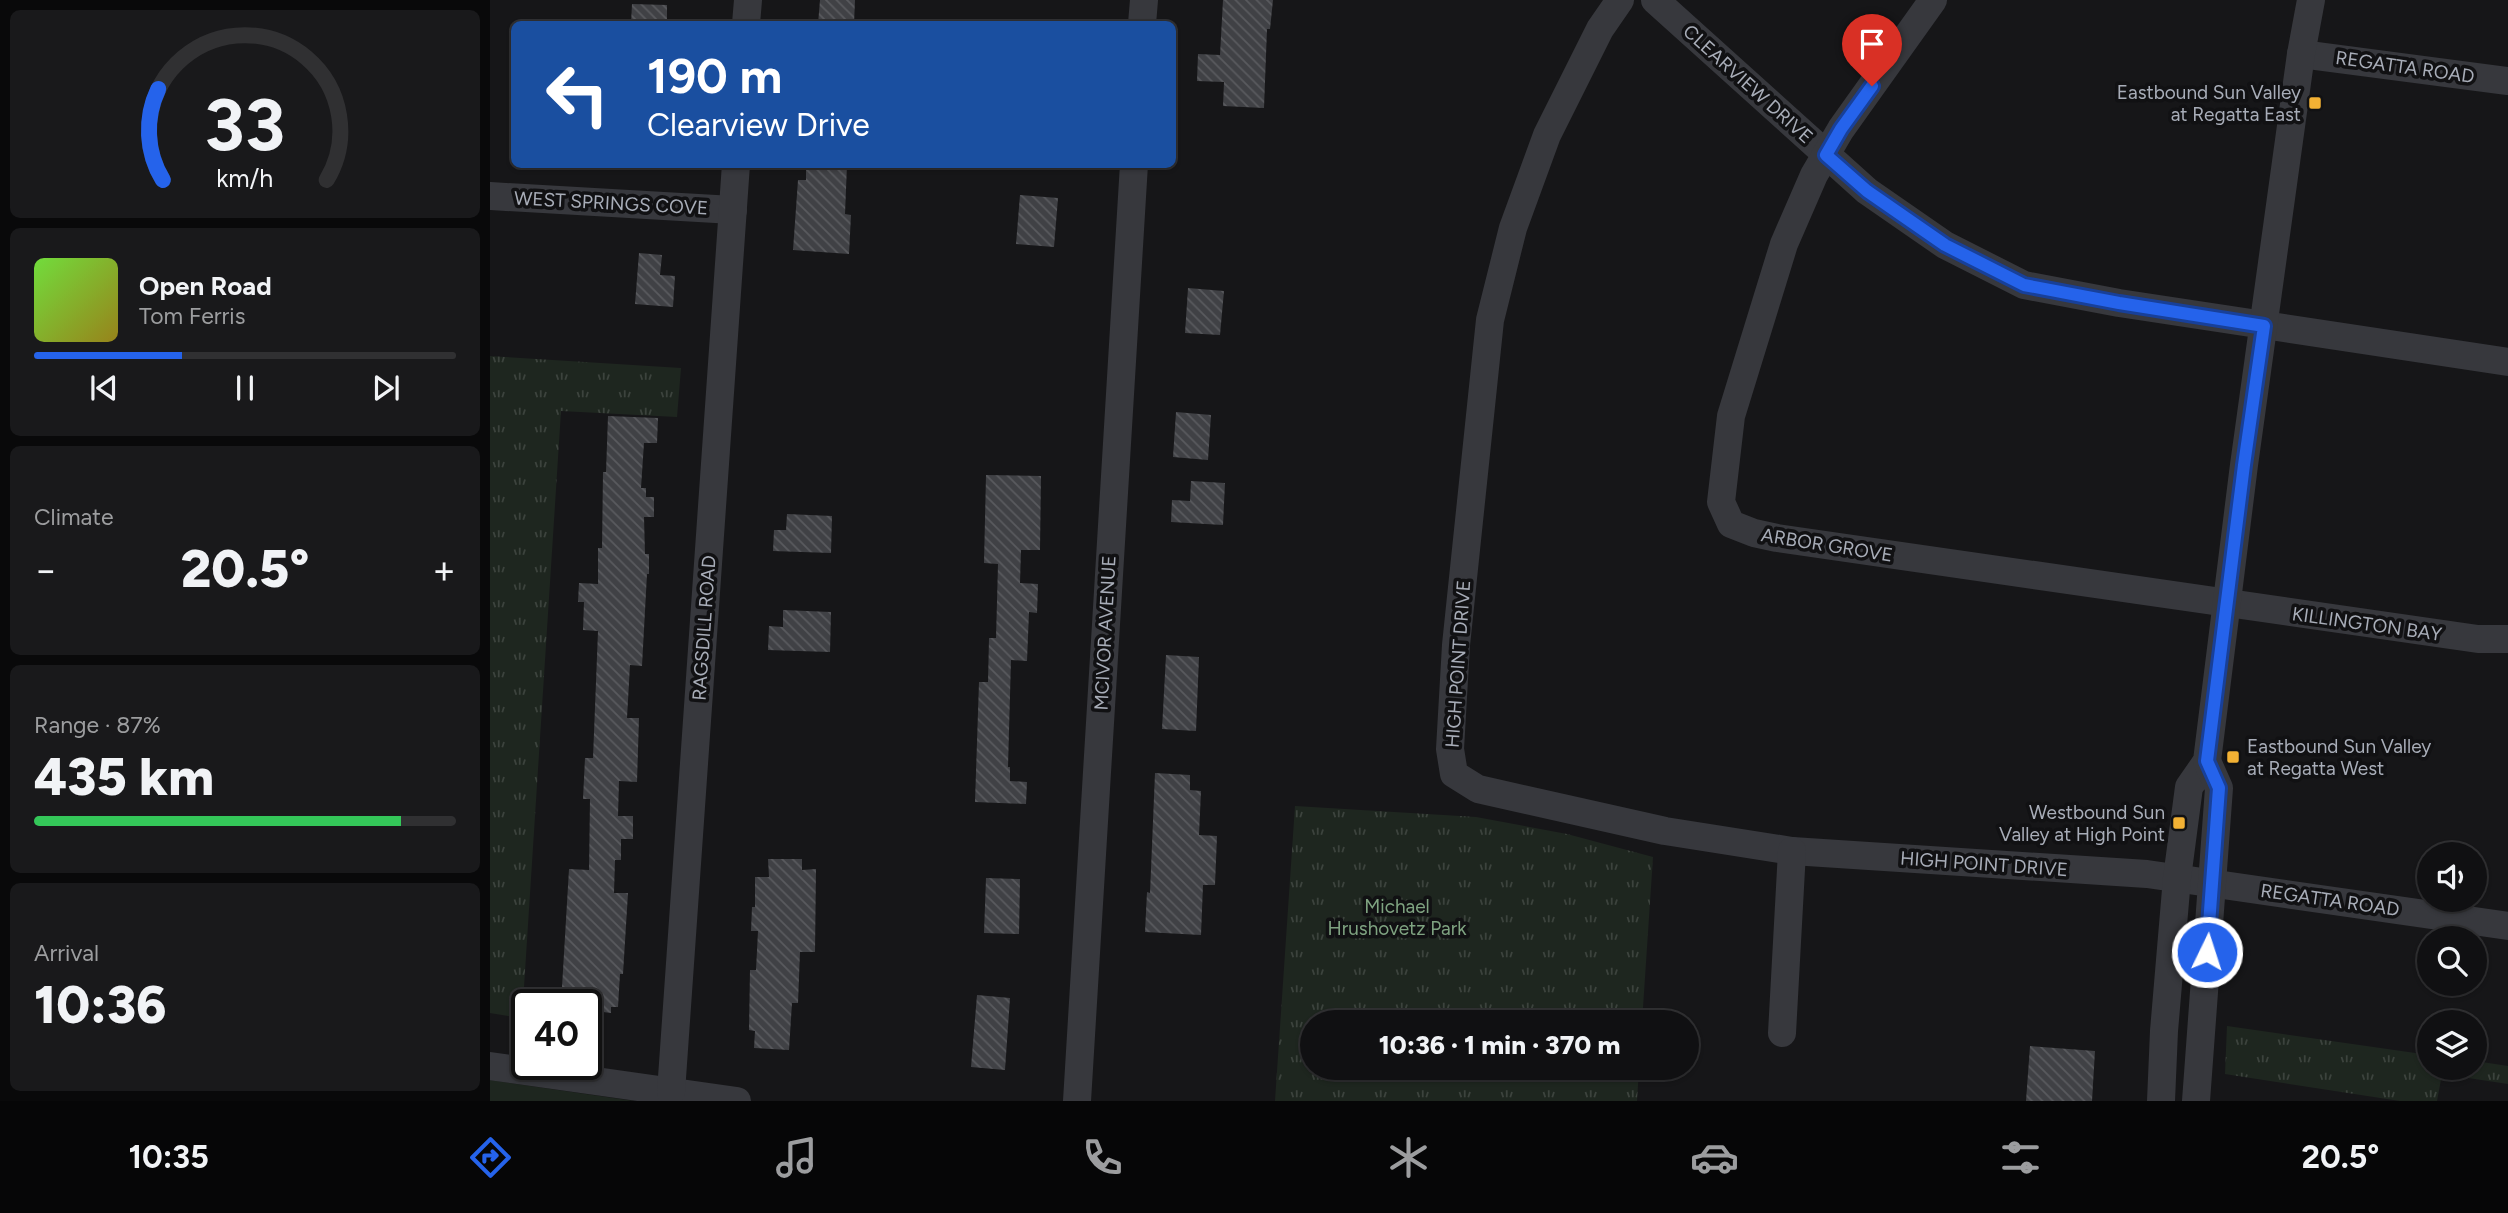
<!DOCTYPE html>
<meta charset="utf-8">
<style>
:root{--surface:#101012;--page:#19191b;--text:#f1f3f6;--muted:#9c9d9f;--line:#303032;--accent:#2563eb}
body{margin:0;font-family:Figtree,sans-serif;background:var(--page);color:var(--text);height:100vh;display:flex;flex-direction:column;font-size:26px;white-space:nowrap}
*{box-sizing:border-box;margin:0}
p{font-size:23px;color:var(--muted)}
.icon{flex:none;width:38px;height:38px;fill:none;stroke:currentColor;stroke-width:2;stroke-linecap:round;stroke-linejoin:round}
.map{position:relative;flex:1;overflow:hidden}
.side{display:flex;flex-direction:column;gap:10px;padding:10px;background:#09090a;width:490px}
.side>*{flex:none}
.top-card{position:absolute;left:21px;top:21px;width:665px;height:147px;border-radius:10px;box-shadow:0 2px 5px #0004,0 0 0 2px var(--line);background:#1a4fa0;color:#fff;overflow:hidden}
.buttons{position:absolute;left:1927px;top:842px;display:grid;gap:14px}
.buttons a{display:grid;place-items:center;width:70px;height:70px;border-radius:50%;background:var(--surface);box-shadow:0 2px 5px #0004,0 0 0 2px var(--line);font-size:35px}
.speed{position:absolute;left:21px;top:989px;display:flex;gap:14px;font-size:35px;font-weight:700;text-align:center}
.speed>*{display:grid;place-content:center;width:91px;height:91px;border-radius:50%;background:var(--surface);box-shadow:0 2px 5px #0004,0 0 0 2px var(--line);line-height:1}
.speed .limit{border:4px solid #111;border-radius:10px;background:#fff;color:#111}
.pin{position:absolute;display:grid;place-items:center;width:60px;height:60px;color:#fff;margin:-72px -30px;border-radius:50% 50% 50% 0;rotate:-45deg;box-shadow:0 0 7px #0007}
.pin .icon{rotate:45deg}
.me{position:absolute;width:77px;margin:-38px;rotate:4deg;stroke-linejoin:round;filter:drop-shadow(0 0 5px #0008)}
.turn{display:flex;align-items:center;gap:24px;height:147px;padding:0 21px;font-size:32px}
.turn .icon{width:91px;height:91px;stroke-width:2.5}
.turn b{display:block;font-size:49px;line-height:60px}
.big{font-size:52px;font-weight:800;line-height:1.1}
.side .widget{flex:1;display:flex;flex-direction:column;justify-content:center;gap:10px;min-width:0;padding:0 24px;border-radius:10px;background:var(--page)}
.side .dial{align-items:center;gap:0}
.dial svg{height:182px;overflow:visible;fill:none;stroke:var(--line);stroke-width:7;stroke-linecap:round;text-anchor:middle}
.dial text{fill:var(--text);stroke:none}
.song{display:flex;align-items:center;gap:21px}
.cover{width:84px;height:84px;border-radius:10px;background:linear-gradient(135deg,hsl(100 70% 55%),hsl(50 70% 35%))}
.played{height:7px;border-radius:4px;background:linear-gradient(90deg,var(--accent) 35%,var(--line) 35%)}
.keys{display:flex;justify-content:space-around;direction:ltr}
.heat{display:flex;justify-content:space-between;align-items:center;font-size:38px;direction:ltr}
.charge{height:10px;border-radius:5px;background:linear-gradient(90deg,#34c759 87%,var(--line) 0)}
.trip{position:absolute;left:810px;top:1010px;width:399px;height:70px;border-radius:35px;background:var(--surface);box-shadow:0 2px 5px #0004,0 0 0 2px var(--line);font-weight:800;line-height:70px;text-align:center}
.tabs{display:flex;height:112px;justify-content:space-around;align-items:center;background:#060607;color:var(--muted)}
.tabs .icon{width:49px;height:49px}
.tabs .current{color:var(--accent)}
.tabs b{font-size:32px;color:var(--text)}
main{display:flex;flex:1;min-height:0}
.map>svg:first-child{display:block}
.grass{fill:#1e261f}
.park{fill:url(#park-tufts)}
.building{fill:url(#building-back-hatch)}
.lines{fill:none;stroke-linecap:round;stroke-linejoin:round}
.minor{stroke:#37383d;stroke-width:28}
.route-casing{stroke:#184099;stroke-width:18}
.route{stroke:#2563eb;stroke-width:12}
.poi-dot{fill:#f2b134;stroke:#111113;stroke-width:2.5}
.labels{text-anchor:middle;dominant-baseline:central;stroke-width:7;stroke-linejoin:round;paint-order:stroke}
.street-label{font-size:19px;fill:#a8adb8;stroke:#111113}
.poi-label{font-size:19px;fill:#a8adb8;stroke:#111113;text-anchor:end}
.park-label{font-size:19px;fill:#7fa381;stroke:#111113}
</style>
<main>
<section class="side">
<div class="widget dial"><svg viewBox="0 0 100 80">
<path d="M14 69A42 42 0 1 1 86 69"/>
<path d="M14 69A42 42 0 0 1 12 29" stroke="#2563eb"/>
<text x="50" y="56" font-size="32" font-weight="700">33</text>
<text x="50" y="72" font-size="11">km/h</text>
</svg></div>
<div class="widget">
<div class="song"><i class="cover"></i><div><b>Open Road</b><p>Tom Ferris</p></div></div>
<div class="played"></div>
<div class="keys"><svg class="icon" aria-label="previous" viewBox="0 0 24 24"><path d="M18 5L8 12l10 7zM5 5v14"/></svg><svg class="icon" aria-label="pause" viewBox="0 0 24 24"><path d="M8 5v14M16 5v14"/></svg><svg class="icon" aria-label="next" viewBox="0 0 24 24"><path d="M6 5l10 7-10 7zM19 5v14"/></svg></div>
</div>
<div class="widget"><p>Climate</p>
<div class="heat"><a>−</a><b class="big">20.5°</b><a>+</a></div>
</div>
<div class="widget"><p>Range · 87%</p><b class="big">435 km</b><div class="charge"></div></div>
<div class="widget"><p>Arrival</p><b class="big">10:36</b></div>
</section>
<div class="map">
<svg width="2018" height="1101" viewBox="0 0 2018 1101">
<defs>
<pattern id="park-tufts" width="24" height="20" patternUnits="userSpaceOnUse" patternTransform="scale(1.75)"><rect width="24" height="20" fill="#1e261f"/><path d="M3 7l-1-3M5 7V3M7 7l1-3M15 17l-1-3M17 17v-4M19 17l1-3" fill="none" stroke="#3c433d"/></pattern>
<pattern id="building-back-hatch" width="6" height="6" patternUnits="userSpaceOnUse" patternTransform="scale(1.75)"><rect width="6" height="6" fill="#404145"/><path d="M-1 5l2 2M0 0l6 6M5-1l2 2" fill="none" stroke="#595a5e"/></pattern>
</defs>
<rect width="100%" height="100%" fill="#161618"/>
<!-- grass -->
<polygon class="grass" points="0,1080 144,1101 0,1101"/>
<!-- park -->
<g class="park">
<polygon points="0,356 191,368 187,417 71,411 32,1018 0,1013"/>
<polygon points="805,806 986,817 1077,834 1163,857 1152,1022 822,1022 822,1068 1149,1068 1147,1101 785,1101"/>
<polygon points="1737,1026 1939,1055 1939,1068 1984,1068 1985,1061 2018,1066 2018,1084 1952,1074 1947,1101 1910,1101 1735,1074"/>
</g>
<!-- building -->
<g class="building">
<polygon points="330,0 365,0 364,24 328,24"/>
<polygon points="733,0 783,0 780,29 777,29 774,108 733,106 734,82 707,81 708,54 730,55"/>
<polygon points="142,4 177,5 177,24 141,24"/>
<polygon points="316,164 357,165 355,214 361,215 359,254 303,250 308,180 316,180"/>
<polygon points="530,195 568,198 564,247 526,244"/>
<polygon points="149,253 172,255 170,275 185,276 183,307 145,304"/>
<polygon points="698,288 734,291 730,335 695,333"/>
<polygon points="686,412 721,415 718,460 683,457"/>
<polygon points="118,416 168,418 167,443 154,443 151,488 156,488 156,497 164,497 164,517 154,517 155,554 159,554 159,574 157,574 152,666 140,665 137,718 149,718 147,782 129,781 128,816 143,816 143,839 131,839 131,860 125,860 124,893 138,893 133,974 130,974 128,1007 121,1007 121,1013 113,1012 113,1025 96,1024 96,1004 71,1004 79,869 99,870 100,799 93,799 95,758 103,758 108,631 93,630 94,602 88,602 89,583 108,584 108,548 112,548 113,472 116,472"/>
<polygon points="496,475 551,476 550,550 531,550 530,583 548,584 547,613 539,612 537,661 521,660 518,767 520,767 520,781 537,782 536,804 485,802 489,682 498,682 499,638 506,638 508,564 494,563"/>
<polygon points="701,481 735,483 733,525 681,522 682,500 700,501"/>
<polygon points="297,514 342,516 341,553 283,551 284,530 296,530"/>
<polygon points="293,610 341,612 340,652 278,650 279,626 293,627"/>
<polygon points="676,655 709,657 706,731 672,729"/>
<polygon points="665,773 700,775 700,790 711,791 709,835 727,836 725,885 713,885 711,935 655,932 657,892 660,893"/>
<polygon points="278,859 312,859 312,870 326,869 325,952 310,952 308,1003 302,1003 299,1050 264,1048 265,1031 259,1030 260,970 266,970 268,931 261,931 262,907 265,907 265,877 279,877"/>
<polygon points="496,878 530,879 529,934 494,933"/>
<polygon points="487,995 520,998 515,1070 481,1067"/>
<polygon points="1540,1046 1605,1051 1602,1101 1536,1101"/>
</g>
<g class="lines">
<!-- minor -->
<g class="minor">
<polyline points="1130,0 1110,29 1057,135 1023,228 1000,320 966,645 960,749 964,774 988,789 1175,831 1302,851 1657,874 2018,926"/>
<polyline points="1165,0 1377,191 1455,245 1534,285 1629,303 2018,362"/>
<polyline points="1443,0 1351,129 1324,175 1294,244 1241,416 1231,502 1241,524 1264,533 1287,538 1988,639 2018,639"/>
<polyline points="256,24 258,0"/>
<polyline points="652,24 654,0"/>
<polyline points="1811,54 2018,81"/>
<polyline points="0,196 243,210"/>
<polyline points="1292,1033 1302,851"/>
<polyline points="0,1066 247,1101"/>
<polyline points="181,1092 246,164"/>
<polyline points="587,1101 644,164"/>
<polyline points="1671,1101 1674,1031 1687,878 1699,787 1717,761 1754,465 1811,54 1821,0"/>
<polyline points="1706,1101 1729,788 1717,761"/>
</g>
</g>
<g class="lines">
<!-- route casing -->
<g class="route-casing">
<polyline id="route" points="1382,86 1351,129 1336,155 1377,191 1455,245 1534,285 1629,303 1774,326 1754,465 1717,761 1729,788 1717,952"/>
</g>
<!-- route -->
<use href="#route" class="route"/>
</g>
<!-- markers -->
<g class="poi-dot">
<rect x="1818" y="96" width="14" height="14" rx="3.5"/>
<rect x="1736" y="750" width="14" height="14" rx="3.5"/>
<rect x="1682" y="816" width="14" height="14" rx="3.5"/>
</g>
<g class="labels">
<!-- street labels -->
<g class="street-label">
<text transform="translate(1915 67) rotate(8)">REGATTA ROAD</text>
<text transform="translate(1258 84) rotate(42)">CLEARVIEW DRIVE</text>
<text transform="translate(121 203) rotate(3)">WEST SPRINGS COVE</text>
<text transform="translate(1337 545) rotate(9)">ARBOR GROVE</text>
<text transform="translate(1877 624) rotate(8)">KILLINGTON BAY</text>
<text transform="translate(214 628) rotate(-86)">RAGSDILL ROAD</text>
<text transform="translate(615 633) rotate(-87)">MCIVOR AVENUE</text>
<text transform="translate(968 664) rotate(-86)">HIGH POINT DRIVE</text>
<text transform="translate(1494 864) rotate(4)">HIGH POINT DRIVE</text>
<text transform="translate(1840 900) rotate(8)">REGATTA ROAD</text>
</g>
<!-- poi labels -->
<g class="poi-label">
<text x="1811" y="92">Eastbound Sun Valley<tspan x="1811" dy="22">at Regatta East</tspan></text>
<text x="1757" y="746" text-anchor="start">Eastbound Sun Valley<tspan x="1757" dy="22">at Regatta West</tspan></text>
<text x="1675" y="812">Westbound Sun<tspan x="1675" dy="22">Valley at High Point</tspan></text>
</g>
<!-- park labels -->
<g class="park-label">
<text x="907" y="906">Michael<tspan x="907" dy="22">Hrushovetz Park</tspan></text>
</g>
</g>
</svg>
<div class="buttons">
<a><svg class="icon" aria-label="sound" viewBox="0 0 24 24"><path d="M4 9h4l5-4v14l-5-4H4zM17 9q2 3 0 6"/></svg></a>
<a><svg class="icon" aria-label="search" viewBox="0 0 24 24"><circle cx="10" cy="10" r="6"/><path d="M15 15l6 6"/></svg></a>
<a><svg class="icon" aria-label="layers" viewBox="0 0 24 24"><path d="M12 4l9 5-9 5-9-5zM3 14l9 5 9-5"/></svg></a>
</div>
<div class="speed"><div class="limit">40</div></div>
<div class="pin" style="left:1382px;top:86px;background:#d93025"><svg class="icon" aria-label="arrive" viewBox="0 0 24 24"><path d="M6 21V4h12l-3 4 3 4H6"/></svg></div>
<svg class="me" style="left:1717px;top:952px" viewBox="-20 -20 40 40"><circle r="17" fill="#2563eb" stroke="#fff" stroke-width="3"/><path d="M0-11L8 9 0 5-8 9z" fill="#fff"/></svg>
<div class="trip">10:36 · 1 min · 370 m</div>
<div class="top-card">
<div class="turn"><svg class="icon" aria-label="left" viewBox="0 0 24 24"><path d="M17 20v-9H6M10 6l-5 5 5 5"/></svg><div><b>190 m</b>Clearview Drive</div></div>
</div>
</div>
</main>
<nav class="tabs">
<b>10:35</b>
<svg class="icon current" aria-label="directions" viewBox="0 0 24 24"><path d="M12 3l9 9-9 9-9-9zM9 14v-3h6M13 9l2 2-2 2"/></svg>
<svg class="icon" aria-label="music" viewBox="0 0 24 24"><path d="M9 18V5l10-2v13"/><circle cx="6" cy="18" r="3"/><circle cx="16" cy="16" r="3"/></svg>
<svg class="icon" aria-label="phone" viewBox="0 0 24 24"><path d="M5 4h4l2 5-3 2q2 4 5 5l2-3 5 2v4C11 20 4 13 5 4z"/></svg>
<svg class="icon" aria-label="climate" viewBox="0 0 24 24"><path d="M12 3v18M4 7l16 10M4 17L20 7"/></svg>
<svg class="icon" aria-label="car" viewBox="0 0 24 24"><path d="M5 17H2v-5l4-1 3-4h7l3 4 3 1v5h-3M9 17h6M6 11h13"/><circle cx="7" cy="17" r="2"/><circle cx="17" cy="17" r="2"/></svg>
<svg class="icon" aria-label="filters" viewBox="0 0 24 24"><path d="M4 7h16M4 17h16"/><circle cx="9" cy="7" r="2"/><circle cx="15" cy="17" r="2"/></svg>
<b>20.5°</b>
</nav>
